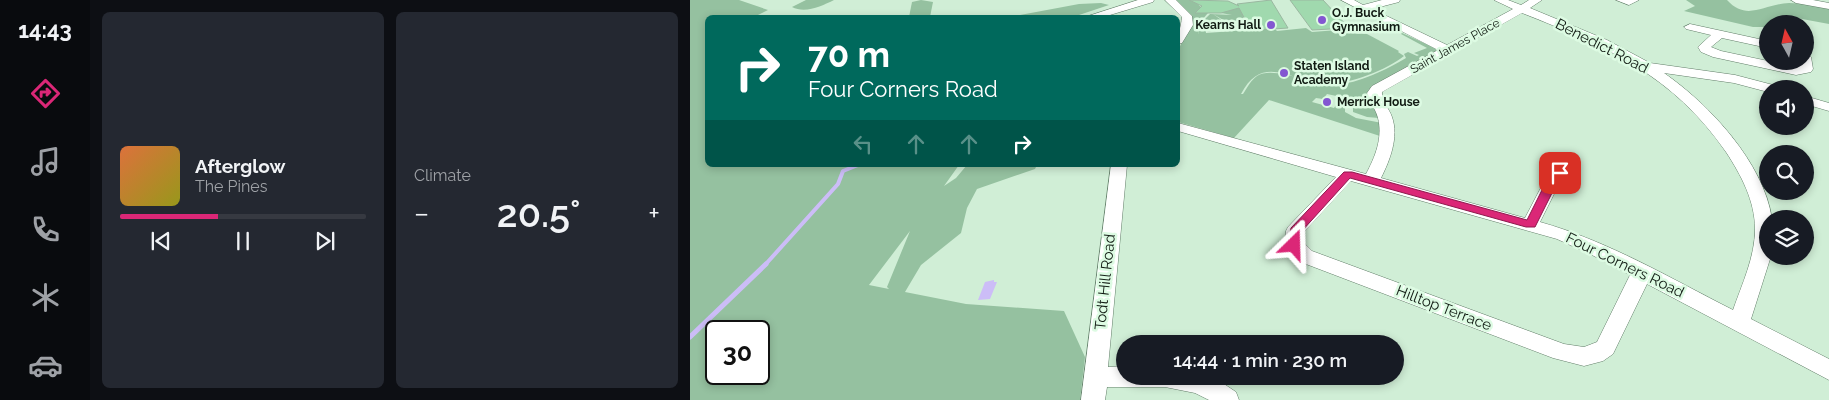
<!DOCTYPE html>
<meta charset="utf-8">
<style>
:root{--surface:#171b24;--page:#242831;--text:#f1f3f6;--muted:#9ea1a6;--line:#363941;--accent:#db2777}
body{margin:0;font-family:Raleway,sans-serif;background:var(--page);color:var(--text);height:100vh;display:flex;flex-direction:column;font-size:19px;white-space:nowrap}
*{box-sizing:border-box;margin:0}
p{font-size:16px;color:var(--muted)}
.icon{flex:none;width:28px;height:28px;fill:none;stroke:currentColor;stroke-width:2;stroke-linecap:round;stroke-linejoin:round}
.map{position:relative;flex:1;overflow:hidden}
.drawer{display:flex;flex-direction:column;gap:12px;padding:12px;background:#0d0f14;width:600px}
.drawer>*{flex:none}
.top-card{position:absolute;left:15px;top:15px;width:475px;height:152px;border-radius:8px;box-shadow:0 2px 8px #0003;background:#00695c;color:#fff;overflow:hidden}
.needle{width:32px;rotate:352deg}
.tools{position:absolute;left:1069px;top:15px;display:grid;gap:10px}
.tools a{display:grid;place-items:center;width:55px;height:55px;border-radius:50%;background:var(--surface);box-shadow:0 2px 8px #0003;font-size:25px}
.speed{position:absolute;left:15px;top:320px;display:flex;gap:10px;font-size:25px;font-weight:700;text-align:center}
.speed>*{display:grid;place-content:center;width:65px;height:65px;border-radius:50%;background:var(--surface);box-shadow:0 2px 8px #0003;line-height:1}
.speed .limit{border:2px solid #111;border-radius:8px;background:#fff;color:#111}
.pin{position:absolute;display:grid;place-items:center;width:42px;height:42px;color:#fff;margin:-21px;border-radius:10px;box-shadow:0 2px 8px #0006}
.me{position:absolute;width:55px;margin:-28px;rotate:22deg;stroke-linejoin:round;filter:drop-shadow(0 0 4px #0008)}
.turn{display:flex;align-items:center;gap:18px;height:105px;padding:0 20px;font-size:22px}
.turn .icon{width:65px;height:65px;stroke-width:2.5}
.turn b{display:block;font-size:35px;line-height:42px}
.lanes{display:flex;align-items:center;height:48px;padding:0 20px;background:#0003;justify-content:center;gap:25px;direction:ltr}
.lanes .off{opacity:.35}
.big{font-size:38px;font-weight:600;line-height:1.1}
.drawer .tile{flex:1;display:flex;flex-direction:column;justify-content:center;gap:8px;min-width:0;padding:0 18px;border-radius:8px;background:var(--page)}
.song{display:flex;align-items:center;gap:15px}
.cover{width:60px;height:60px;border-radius:8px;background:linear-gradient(135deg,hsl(20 70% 55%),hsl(60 70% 35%))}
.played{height:5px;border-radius:2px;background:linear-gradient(90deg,var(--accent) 40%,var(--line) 40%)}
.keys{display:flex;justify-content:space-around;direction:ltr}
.heat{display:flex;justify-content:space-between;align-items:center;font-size:28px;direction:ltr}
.drawer .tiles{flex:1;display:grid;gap:12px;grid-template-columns:repeat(2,1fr)}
.trip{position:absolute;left:426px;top:335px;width:288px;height:50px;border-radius:25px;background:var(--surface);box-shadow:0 2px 8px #0003;font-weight:600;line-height:50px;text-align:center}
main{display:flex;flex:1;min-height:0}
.menu{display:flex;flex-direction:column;width:90px;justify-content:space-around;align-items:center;background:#090b0e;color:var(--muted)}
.menu .icon{width:35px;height:35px}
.menu .selected{color:var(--accent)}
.menu b{font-size:22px;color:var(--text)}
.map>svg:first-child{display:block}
.green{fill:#95c1a0;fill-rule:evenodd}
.water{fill:#ccbdf7}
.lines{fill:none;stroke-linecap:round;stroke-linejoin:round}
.stream-far1{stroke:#ccbdf7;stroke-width:4}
.stream{stroke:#ccbdf7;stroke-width:5}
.building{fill:#a0d9ae;stroke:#9ab7a0}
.minor-casing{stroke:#627e69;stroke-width:1}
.minor{fill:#fff;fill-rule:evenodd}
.route{fill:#db2777;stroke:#8e194d}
.poi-dot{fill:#8357d1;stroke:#ddfbe3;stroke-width:2}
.labels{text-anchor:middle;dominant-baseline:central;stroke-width:5;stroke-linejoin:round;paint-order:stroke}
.far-poi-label{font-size:12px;font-weight:bold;fill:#111b13;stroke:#ddfbe3;text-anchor:start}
.far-street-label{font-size:12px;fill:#111b13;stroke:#ddfbe3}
.street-label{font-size:15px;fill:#111b13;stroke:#ddfbe3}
</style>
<main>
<nav class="menu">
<b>14:43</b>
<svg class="icon selected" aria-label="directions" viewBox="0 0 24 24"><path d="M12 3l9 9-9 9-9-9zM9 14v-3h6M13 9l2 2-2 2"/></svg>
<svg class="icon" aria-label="music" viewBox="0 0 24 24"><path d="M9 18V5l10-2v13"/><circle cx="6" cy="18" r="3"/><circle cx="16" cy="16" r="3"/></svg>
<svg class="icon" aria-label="phone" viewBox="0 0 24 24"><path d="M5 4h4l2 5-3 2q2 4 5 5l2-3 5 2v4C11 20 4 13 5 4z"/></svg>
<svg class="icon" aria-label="climate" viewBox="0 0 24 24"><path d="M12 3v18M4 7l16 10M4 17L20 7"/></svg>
<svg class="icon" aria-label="car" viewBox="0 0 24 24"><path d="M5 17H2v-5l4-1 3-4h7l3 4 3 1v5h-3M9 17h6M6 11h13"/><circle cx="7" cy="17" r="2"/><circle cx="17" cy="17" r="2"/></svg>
</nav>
<section class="drawer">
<div class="tiles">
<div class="tile">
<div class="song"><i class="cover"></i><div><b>Afterglow</b><p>The Pines</p></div></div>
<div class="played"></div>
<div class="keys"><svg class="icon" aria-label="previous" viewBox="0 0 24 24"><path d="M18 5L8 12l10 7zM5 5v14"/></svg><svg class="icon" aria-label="pause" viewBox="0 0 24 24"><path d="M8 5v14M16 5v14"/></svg><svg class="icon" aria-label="next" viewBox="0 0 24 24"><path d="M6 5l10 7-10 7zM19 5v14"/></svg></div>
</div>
<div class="tile"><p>Climate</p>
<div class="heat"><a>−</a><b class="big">20.5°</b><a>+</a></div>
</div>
</div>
</section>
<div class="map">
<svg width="1139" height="400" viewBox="0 0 1139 400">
<rect width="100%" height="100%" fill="#d0eed6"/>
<!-- green -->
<g class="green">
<path d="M 0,0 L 49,0 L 78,10 L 64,17 L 106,15 L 118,17 L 18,18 L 18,165 L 269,165 L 254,186 L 266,178 L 277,165 L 347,165 L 345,169 L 287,189 L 277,208 L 271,233 L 231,265 L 215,292 L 276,304 L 374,311 L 395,357 L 390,400 L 0,400 ZM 220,231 L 197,287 L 199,289 L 179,285 ZM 26,331 L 69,331 L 69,374 L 26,374 Z"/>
<path d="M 116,0 L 144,0 C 132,6 115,14 102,7 Z"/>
<polygon points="231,0 243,2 240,17 219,17 222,2"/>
<path d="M 485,0 L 503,0 L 518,13 L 512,20 L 508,34 L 514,20 L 520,14 L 542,15 L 531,13 L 543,4 L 564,14 L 565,20 L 535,21 L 523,14 L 533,21 L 515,21 L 516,33 L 558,30 L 555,24 L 564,23 L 568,30 L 585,29 L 587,31 L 616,28 L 622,32 L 648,30 L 658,33 L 677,34 L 709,51 L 708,52 L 714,56 C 697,70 658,85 635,84 C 602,82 573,52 551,94 L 553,94 C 557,88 561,80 567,76 C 584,65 623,86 645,85 C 669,83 696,70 716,58 L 714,54 L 718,52 L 727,56 L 729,55 L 724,53 L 737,48 L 711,34 L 712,33 L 745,48 L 747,51 L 683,86 L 679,90 L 680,97 L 662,99 L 655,105 L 647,103 L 651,97 L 637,94 L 633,99 L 626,98 L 622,102 L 644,108 L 646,105 L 655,106 L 655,112 L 666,118 L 692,123 L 693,137 L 579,100 L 544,138 L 488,122 L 488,50 L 500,27 L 501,17 Z"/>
<path d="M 996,0 L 1037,0 C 1057,22 1074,4 1099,3 C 1113,3 1126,6 1139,8 L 1139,24 L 1096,16 L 1090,24 L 1078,24 L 1077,27 L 1063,27 L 994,11 L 1005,6 Z"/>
<polygon points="411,3 419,5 383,17 319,17 389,4"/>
<polygon points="675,100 681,100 689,118 677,117 663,112 663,107"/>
</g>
<!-- water -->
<polygon class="water" points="304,280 304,282 307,282 300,299 288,300 295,282"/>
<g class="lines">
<!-- stream-far1 -->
<polyline class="stream-far1" points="75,265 148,184 153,171 168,165"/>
<!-- stream -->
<polyline class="stream" points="0,337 76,264"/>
</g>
<!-- building -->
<g class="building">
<polygon points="499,0 538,1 549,6 547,4 581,0 598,28 568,30 564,22 557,23 549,8 531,13 505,13 512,6"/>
<polygon points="600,0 633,0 659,28 622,30"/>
</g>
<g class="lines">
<!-- minor casing -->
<g class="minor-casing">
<g id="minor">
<polygon points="448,0 464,0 463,2 410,18 392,18"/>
<path d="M 475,0 L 486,0 L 502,16 L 503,25 L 492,43 L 488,44 C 488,32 491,28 492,17 Z"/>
<path d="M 651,0 L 664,0 L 673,5 L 692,0 L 710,0 L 709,2 L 682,9 L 757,45 L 823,9 L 804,0 L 818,0 L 831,5 L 839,0 L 852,0 L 840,8 L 917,40 L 960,63 L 1045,75 L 1087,86 L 1089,89 L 1078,89 L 1078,92 L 1044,83 L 974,73 C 1019,104 1074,163 1082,219 L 1078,219 L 1078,256 L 1081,256 L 1061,319 L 1139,359 L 1139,380 L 957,284 L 923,354 L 913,361 L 894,366 L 863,358 L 608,261 L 594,245 L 596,231 L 598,227 L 646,177 L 488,131 L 488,123 L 676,174 C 685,157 693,138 688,118 C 686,109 679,102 677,93 L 682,86 L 748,50 ZM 832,13 C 916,46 983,75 1036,152 C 1051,175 1065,201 1065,229 C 1065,257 1052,284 1043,310 C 980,278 918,241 850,222 L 872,178 L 870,174 L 858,174 L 835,218 L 691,178 C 700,160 709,137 702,117 C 699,108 691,101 692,92 ZM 661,181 L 867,239 L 904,256 L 940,275 L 907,342 L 894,347 L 874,344 L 622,251 L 614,243 L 614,232 Z"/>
<polygon points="926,0 949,0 939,5"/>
<polygon points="1101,0 1123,0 1139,3 1139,9 1106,3"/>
<polygon points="1000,24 1078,41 1078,48 1032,38 1021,47 1031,51 1106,67 1110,66 1110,61 1115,61 1115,53 1121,57 1123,69 1121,72 1106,75 1023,57 1011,52 1008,47 1021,35 996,29 994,27"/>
<polygon points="1115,96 1139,103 1139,111 1115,104"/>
<polygon points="421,165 437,165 418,367 435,366 435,376 516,376 534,384 546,392 549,400 519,400 505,393 475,387 417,387 415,400 391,400"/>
</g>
</g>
<!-- minor -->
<use href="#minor" class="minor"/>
</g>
<!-- route -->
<polygon class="route" points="866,170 874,170 877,177 868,181 845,227 836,227 660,178 611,232 608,248 599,248 598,245 601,228 654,172 662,172 837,220 858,178 865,175"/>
<!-- markers -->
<g class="poi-dot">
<circle cx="632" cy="20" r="5"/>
<circle cx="581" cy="25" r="5"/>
<circle cx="594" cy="73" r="5"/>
<circle cx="637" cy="102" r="5"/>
</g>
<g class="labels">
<!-- far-poi labels -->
<g class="far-poi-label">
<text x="642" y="13">O.J. Buck<tspan x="642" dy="14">Gymnasium</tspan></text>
<text x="571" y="25" text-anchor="end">Kearns Hall</text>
<text x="604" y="66">Staten Island<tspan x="604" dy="14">Academy</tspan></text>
<text x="647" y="102">Merrick House</text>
</g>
<!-- far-street labels -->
<g class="far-street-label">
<text transform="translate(765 46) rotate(-29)">Saint James Place</text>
</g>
<!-- street labels -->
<g class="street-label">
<text transform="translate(912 46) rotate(27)">Benedict Road</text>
<text transform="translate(935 265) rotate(26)">Four Corners Road</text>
<text transform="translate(415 282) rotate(-84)">Todt Hill Road</text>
<text transform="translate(754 308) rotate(21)">Hilltop Terrace</text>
</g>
</g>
</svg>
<div class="tools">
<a><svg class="needle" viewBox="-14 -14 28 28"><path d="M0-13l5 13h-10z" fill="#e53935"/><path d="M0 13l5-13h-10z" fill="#9ea1a6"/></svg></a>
<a><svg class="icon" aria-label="sound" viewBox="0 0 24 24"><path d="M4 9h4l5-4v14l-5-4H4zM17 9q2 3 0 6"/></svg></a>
<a><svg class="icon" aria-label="search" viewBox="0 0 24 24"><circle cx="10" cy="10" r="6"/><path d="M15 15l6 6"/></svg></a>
<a><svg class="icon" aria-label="layers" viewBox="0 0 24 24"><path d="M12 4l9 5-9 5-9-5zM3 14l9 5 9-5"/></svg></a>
</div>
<div class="speed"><div class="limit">30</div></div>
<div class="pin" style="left:870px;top:173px;background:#d93025"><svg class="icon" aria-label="arrive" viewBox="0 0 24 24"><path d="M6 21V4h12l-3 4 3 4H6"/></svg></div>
<svg class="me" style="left:604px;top:245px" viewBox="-20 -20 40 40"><path d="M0-17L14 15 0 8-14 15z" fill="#db2777" stroke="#fff" stroke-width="4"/></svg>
<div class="trip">14:44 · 1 min · 230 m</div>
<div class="top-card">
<div class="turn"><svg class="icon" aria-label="right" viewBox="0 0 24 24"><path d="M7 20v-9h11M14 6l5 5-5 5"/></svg><div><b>70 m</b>Four Corners Road</div></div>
<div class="lanes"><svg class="icon off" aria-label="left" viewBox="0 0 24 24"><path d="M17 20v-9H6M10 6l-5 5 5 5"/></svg><svg class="icon off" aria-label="ahead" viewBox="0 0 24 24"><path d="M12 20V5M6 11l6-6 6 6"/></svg><svg class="icon off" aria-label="ahead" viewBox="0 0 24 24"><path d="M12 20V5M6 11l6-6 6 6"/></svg><svg class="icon" aria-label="right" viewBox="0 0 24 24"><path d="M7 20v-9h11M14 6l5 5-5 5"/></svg></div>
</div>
</div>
</main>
